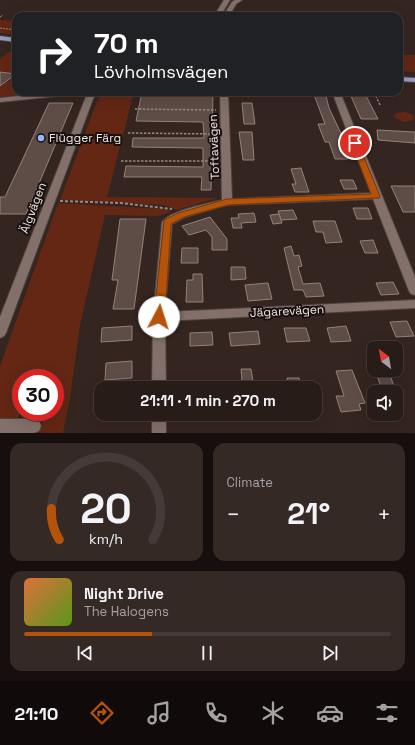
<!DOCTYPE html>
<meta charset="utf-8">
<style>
:root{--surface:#281c18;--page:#342925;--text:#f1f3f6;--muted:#a5a1a2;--line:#443a37;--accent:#b45309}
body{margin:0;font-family:"Space Grotesk",sans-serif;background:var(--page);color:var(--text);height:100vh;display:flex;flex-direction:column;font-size:15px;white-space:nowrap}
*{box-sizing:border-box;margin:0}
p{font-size:13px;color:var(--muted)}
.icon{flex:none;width:22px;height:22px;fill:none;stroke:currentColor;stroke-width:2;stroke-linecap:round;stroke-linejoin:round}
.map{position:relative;height:433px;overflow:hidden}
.details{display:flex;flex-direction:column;gap:10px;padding:10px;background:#160f0d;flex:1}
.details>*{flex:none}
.banner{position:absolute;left:12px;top:12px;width:391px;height:84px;border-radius:12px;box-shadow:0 4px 16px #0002,0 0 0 1px var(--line);background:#202124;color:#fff;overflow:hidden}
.needle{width:26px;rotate:329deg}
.buttons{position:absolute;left:367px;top:341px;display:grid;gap:8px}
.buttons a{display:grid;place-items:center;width:36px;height:36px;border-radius:8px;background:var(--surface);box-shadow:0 4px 16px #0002,0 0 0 1px var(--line);font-size:20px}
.speed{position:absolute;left:12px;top:369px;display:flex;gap:8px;font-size:20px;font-weight:700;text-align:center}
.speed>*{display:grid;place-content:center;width:52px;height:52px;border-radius:50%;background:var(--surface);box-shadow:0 4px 16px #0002,0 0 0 1px var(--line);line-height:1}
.speed .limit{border:6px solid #d22;background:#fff;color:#111}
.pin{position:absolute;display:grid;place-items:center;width:34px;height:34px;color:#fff;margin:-17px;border:2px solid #fff;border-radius:50%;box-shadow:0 1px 4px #0007}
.me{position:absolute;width:44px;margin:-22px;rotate:5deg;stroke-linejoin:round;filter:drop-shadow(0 0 3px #0008)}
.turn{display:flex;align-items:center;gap:14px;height:84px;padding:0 16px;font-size:18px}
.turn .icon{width:52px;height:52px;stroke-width:2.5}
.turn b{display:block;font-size:28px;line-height:34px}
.big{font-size:30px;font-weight:700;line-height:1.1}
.details .tile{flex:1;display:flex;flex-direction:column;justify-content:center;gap:6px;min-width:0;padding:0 14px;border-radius:12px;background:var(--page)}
.details .dial{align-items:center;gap:0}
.dial svg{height:104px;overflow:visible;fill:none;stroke:var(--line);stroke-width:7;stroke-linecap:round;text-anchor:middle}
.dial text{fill:var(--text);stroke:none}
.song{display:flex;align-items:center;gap:12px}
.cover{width:48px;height:48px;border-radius:6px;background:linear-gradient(135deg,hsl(20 70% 55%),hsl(90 70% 35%))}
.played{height:4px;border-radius:2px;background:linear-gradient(90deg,var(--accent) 35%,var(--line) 35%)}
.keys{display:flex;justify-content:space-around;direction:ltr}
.heat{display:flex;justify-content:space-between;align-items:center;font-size:22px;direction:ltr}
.details .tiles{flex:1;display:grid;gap:10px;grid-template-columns:1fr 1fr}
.tile:last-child{grid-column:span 2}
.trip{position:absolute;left:94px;top:381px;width:228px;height:40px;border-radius:12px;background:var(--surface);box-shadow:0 4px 16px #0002,0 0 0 1px var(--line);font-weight:700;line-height:40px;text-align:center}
.menu{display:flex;height:64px;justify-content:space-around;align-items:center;background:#100b0a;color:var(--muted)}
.menu .icon{width:28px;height:28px}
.menu .active{color:var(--accent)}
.menu b{font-size:18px;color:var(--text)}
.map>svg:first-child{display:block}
.green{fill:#632714}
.building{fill:#5e4c47;stroke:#94817b}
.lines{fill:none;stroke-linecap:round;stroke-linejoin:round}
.minor-casing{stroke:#4f423e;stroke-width:2}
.major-casing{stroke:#4f423e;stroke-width:2}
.path-far2{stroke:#958883;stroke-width:1;stroke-dasharray:2 1;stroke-linecap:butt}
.path-far1{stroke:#958883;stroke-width:1.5;stroke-dasharray:2.5 1.5;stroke-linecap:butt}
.path{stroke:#958883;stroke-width:2;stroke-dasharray:3 2;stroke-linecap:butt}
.minor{fill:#83706a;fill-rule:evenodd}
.major{fill:#969dbf;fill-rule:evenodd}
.route{fill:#b45309;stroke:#753606}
.poi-dot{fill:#99b5fd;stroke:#17100e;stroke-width:1.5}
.labels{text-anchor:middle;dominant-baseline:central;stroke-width:4;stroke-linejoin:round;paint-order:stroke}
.poi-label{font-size:12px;fill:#f1e6e2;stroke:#17100e;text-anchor:start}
.street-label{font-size:12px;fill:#f1e6e2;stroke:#17100e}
</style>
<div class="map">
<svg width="415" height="433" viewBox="0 0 415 433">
<rect width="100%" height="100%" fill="#352520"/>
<!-- green -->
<g class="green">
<polygon points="0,20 16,21 16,35 0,33"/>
<polygon points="16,50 16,74 0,71 0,59 10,51 13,52"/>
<polygon points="399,55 415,55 415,72 399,71"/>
<polygon points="8,81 16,82 16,92 38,92 0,97 0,87"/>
<polygon points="103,92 134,92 107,197 217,198 177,210 164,205 60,200 97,101"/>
<polygon points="405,112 413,115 414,120 404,122 394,117 396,113"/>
<polygon points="58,203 163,209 168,210 171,212 158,216 105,215 80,325 70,398 63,433 39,433 46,412 55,412 55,378 21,378 21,409 18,418 0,419 0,366"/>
</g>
<!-- building -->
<g class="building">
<polygon points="0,72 16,74 0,86"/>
<polygon points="142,92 213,92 211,190 201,190 202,177 124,177 126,166 203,167 203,148 132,147 133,138 204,138 203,122 136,121"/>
<polygon points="313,92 325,92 329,108 345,142 341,142 348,159 335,159 329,142 325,142 318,124 325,124"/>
<polygon points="350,94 365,94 378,119 361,119"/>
<polygon points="49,103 73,103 26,214 0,214 0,197 5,197"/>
<polygon points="242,103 252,103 255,124 244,124"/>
<polygon points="377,130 415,132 415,143 378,140"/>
<polygon points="239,132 252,132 254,160 243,160"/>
<polygon points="301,168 309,192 295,192 292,184 296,184 291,169"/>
<polygon points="340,180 353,180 357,189 344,189"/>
<polygon points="391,186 415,186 415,212 403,212"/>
<polygon points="353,208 368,208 372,219 357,219"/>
<polygon points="293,210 297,219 281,220 278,211"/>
<polygon points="254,213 256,222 241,223 242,228 233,228 231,218 239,218 238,214"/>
<polygon points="279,214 282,223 273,224 270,215"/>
<polygon points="210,217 227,239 227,250 212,250 212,237 206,230 189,235 182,226"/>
<polygon points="120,219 146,219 134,309 113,309 118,280 112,280"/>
<polygon points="313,221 335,221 342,242 326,243 323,232 316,232"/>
<polygon points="373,240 378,253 365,253 360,241"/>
<polygon points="291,246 294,256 299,255 302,266 298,267 303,284 320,283 324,296 306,297 303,290 294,290 284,248"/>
<polygon points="182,248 198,248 198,263 181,263"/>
<polygon points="231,267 245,267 246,279 231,280"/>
<polygon points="193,274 202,274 203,302 186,302 187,280 193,280"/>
<polygon points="393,282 399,294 381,295 376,283"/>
<polygon points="268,283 272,299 248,301 245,285"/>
<polygon points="407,321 414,336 396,337 390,322"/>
<polygon points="132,326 132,340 101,342 102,328"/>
<polygon points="346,326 351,341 331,342 327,328"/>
<polygon points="284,328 306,328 310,341 287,342"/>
<polygon points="258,331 260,344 231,346 229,333"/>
<polygon points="212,332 213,345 190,346 190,333"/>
<polygon points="132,361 132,378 105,380 106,363"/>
<polygon points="241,369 251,369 253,381 242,381"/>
<polygon points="352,370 365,403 359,404 361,410 341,412 336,396 344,396 336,371"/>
<polygon points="375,370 388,370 394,386 381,387"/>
<polygon points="287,378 299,378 301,388 289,388"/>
</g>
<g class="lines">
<!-- minor casing -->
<g class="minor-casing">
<g id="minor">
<polygon points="224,0 230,0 220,16 214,16"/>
<polygon points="235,0 242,0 236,4 229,16 223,16 232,2"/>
<polygon points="56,92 82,92 78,94 0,102 0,98"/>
<polygon points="89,92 97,92 93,99 6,333 4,336 0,338 0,317 85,99"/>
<path d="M 220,92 L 228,92 L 232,199 L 371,193 L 332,92 L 340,92 L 415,277 L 415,295 L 411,294 L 409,291 L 373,199 L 227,205 L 185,217 L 172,224 L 165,312 L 415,300 L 415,308 L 165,321 L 166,388 L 152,388 L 153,317 L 162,222 C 171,210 207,204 222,200 Z"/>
<rect x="152" y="414" width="14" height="19"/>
<polygon points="0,419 34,419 39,421 41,426 39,431 34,433 0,433"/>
</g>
</g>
<!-- major casing -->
<g class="major-casing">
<g id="major">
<polygon points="0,36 16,38 16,42 0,40"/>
<polygon points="399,77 415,78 415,82 399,81"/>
</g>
</g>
<!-- path-far2 -->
<g class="path-far2">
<polyline points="0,17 3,15"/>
<polyline points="0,28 16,30"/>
</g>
<!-- path-far1 -->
<g class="path-far1">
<polyline points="11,80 16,81"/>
<polyline points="374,92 380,105"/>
<polyline points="135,109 216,110"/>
<polyline points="128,133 216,134"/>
<polyline points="121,161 217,161"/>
</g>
<!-- path -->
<polyline class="path" points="60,201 121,203 172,209"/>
<!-- minor -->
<use href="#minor" class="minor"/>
<!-- major -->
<use href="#major" class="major"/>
</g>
<!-- route -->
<polygon class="route" points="355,141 358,143 380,196 379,198 228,205 184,217 171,224 165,317 163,320 159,321 155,320 154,317 164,220 178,213 227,199 371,194 351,143"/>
<!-- markers -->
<circle class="poi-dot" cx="41" cy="138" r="4"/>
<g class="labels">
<!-- poi labels -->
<g class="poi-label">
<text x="49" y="138">Flügger Färg</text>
</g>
<!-- street labels -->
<g class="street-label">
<text transform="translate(214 147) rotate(-92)">Toftavägen</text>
<text transform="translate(33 208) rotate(-69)">Älgvägen</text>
<text transform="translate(287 311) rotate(-3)">Jägarevägen</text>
</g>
</g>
</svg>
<div class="buttons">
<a><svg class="needle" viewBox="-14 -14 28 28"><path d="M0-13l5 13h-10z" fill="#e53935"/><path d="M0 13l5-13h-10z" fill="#a5a1a2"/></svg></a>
<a><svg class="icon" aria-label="sound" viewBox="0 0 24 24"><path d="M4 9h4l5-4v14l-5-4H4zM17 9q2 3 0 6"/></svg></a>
</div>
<div class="speed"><div class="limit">30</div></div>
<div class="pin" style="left:355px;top:143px;background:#d93025"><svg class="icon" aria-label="arrive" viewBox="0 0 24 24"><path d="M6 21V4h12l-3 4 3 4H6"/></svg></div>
<svg class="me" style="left:159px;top:317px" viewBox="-20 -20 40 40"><circle r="19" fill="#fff"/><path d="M0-13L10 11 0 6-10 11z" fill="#b45309"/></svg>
<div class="trip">21:11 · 1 min · 270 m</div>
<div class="banner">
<div class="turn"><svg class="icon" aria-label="right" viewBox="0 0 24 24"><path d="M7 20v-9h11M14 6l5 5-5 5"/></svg><div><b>70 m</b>Lövholmsvägen</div></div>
</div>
</div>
<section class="details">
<div class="tiles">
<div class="tile dial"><svg viewBox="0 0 100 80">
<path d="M14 69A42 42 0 1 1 86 69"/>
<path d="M14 69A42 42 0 0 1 8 45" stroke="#b45309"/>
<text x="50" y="56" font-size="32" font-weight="700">20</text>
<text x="50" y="72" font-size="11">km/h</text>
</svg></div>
<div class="tile"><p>Climate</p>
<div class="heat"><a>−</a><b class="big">21°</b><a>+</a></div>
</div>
<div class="tile">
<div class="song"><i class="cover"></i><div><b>Night Drive</b><p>The Halogens</p></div></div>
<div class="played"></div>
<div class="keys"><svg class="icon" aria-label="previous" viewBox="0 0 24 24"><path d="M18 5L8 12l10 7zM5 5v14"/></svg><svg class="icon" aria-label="pause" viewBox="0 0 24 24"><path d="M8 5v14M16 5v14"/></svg><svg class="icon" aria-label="next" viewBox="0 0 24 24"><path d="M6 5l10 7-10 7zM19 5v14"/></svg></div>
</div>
</div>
</section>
<nav class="menu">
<b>21:10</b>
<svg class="icon active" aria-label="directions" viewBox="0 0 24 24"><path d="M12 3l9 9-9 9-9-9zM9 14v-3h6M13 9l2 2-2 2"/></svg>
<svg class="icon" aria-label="music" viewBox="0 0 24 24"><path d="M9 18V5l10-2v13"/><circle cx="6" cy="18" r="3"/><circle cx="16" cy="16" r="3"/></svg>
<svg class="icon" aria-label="phone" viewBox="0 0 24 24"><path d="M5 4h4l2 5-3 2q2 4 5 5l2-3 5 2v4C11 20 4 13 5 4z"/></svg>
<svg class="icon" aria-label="climate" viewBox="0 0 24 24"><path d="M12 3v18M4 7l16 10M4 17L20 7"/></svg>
<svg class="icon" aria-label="car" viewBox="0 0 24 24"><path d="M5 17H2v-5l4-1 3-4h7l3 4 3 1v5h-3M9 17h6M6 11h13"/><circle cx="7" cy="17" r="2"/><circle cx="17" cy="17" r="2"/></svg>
<svg class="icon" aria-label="filters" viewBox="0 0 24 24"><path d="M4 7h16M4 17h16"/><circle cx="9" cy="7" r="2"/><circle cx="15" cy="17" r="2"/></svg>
</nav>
